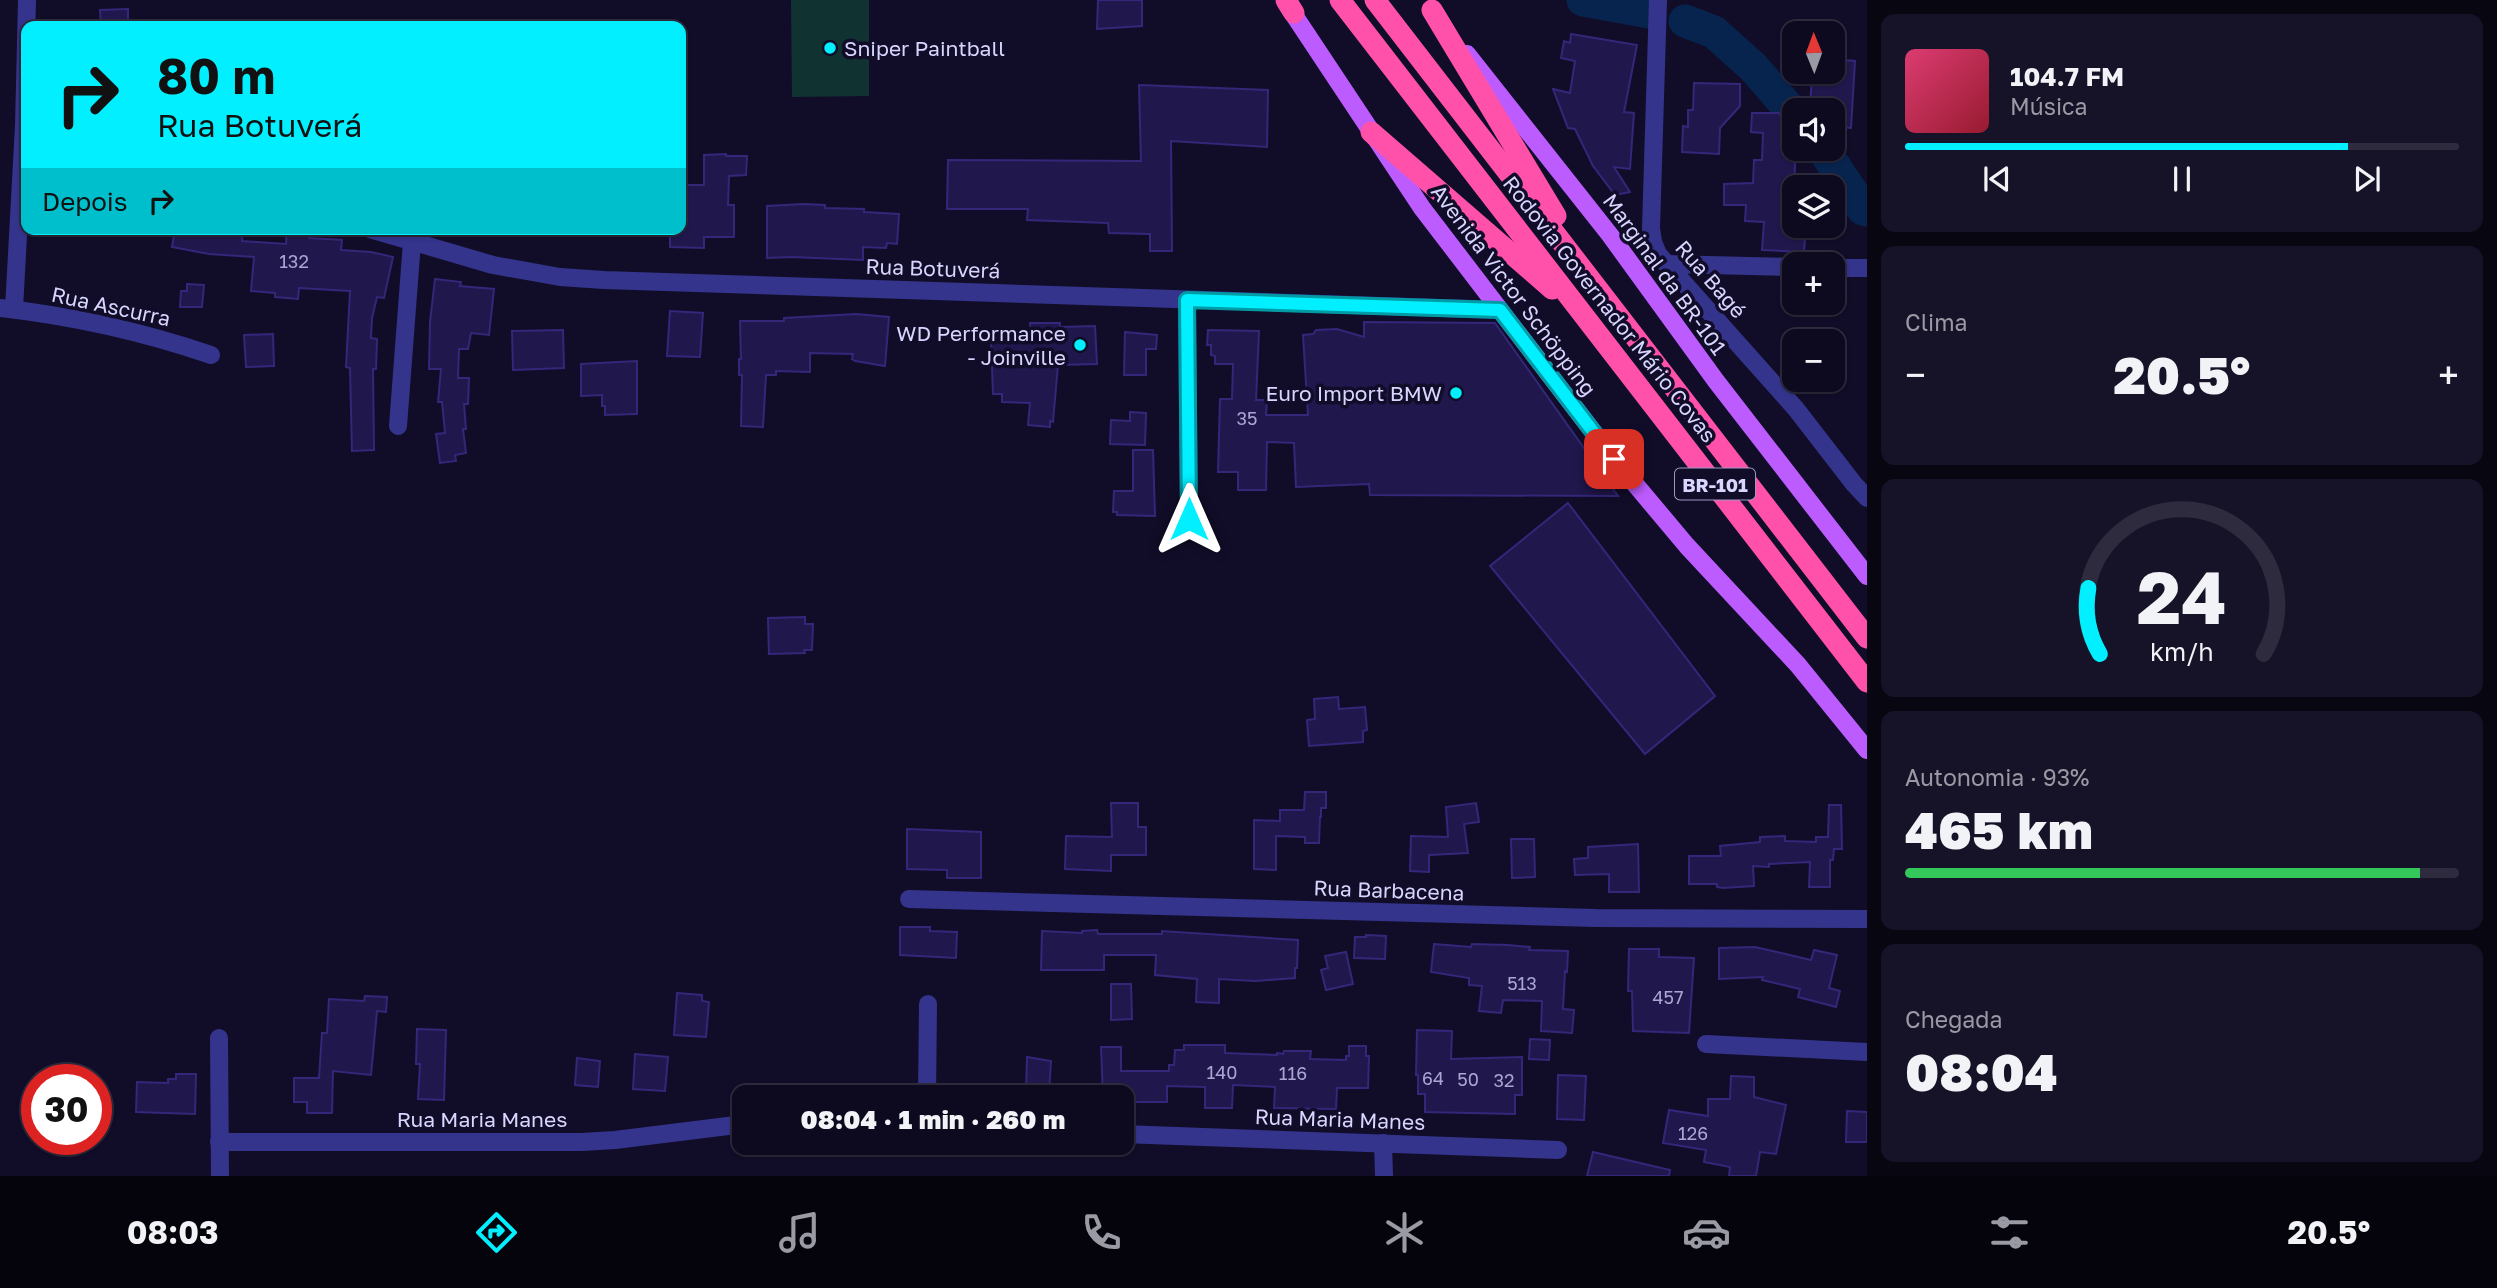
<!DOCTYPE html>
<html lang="pt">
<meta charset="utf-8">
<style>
:root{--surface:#0d0a1f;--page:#161328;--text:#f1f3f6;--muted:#9a9aa4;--line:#2d2b3d;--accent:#01efff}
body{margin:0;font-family:"Golos Text",sans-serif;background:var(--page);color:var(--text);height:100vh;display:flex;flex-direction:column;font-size:26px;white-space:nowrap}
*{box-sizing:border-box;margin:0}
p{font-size:23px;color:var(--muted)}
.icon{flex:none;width:38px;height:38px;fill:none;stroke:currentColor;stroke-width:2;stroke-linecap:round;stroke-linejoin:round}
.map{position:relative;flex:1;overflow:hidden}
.details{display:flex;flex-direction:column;gap:14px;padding:14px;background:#070611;width:630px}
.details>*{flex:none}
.banner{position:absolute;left:21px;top:21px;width:665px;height:214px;border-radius:14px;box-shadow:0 2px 5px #0004,0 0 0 2px var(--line);background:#01efff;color:#111;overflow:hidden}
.needle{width:46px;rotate:359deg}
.tools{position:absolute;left:1782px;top:21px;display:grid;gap:14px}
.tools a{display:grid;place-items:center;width:63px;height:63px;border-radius:14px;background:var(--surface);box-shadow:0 2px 5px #0004,0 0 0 2px var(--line);font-size:35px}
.speed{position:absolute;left:21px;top:1064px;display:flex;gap:14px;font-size:35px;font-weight:700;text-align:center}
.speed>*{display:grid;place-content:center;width:91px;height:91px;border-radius:50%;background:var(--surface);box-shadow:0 2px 5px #0004,0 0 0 2px var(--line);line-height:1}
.speed .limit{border:10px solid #d22;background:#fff;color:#111}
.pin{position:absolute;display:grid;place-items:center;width:60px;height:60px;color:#fff;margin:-30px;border-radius:14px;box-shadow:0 4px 10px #0006}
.me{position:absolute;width:77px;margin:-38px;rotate:0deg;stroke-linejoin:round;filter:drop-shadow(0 0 5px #0008)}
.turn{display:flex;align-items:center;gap:24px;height:147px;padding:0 21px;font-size:32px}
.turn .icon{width:91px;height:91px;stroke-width:2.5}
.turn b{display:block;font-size:49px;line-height:60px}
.then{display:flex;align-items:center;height:66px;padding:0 21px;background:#0003;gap:14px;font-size:26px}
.big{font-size:52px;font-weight:800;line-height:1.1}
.details .card{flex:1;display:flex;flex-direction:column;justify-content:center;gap:10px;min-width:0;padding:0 24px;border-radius:14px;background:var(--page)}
.details .dial{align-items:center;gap:0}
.dial svg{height:182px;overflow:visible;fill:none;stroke:var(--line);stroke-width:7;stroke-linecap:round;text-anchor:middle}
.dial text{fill:var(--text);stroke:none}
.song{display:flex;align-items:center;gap:21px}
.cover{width:84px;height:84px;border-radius:10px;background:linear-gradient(135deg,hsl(340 70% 55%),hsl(350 70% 35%))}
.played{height:7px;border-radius:4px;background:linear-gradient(90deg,var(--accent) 80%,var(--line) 80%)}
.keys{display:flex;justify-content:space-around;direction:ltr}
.heat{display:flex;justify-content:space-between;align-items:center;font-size:38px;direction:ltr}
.charge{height:10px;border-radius:5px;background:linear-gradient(90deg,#34c759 93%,var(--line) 0)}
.trip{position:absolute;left:732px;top:1085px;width:402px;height:70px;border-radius:14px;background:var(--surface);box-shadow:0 2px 5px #0004,0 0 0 2px var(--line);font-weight:800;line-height:70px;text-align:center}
.dock{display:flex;height:112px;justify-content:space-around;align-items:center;background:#05040c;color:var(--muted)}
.dock .icon{width:49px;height:49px}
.dock .current{color:var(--accent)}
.dock b{font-size:32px;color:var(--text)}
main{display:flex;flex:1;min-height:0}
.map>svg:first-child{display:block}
.green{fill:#103331}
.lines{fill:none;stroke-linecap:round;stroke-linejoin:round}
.river{stroke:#07244e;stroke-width:33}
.building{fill:#20174c;stroke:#34277a;stroke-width:2}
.minor{stroke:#34348c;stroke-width:18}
.major{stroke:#bc5cff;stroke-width:18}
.highway{stroke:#ff50aa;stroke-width:21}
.route-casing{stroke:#019ba6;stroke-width:18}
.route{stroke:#01efff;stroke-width:12}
.poi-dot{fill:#01efff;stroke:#110d29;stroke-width:2.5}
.labels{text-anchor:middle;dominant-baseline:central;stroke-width:7;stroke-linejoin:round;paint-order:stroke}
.number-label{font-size:18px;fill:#aaa6d2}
.shield{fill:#110d29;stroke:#9c99bf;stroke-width:2}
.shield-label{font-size:19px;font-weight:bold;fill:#d8d5ff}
.poi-label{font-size:21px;fill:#d8d5ff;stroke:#110d29;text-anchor:end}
.street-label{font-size:21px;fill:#d8d5ff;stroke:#110d29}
</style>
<main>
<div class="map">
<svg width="1867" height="1176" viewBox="0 0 1867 1176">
<rect width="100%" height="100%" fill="#110d29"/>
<!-- green -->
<polygon class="green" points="791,0 869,0 869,96 792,97"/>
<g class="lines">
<!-- river -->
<g class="river">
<polyline points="1583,0 1649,12"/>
<polyline points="1685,21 1714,32 1753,67 1794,114"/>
<polyline points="1823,149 1863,209 1867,210"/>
</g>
</g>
<!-- building -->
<g class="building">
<polygon points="1098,0 1142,0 1142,26 1097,29"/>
<polygon points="128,9 128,26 101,26 100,10"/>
<polygon points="1571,34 1637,45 1624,112 1634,113 1630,169 1614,167 1630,192 1615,195 1593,166 1575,129 1568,128 1553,89 1570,93 1575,61 1561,58 1564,41 1570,43"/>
<polygon points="1832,59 1855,61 1851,128 1832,126 1832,110 1810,110 1812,72 1832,72"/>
<polygon points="1694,83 1740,84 1740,106 1720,128 1719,154 1682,152 1683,126 1688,127 1688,110 1693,110"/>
<polygon points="1139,85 1268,90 1267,147 1171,141 1172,251 1150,251 1150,234 1109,233 1108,223 1027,220 1028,209 947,209 948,160 1141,161"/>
<polygon points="1752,113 1779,113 1794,137 1794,149 1796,149 1794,183 1789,182 1787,225 1806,226 1804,252 1762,250 1764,222 1745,221 1746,205 1724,205 1724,184 1753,183 1754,160 1762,160 1763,133 1751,132"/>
<polygon points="726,154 726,156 747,156 746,175 729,176 728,205 734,205 734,237 704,237 704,248 670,247 670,229 681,229 681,185 704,185 704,155"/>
<polygon points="803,204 825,205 825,208 864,209 864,212 899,214 897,244 887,243 886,248 863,247 863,260 792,257 767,258 767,206"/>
<polygon points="175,229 243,229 242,241 286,244 287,230 309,232 309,238 342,240 341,250 371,252 393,257 384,298 377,297 372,318 371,338 377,339 376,369 373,369 374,450 352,451 350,368 346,367 350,291 299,288 298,299 275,297 275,293 251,291 254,257 209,254 172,247"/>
<polygon points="435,279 461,282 460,286 494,289 489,335 471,333 468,349 459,349 458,378 469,378 468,404 464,404 466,429 463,429 466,453 455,455 456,461 440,463 436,434 445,433 442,402 438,402 441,369 429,369 430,322"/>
<polygon points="187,284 204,285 202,307 180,307 181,291 187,291"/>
<polygon points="670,311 703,313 700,357 667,356"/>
<polygon points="856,314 889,317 885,366 855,361 852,359 853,354 810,353 810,372 776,371 776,375 766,375 763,427 741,426 742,375 739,375 739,359 741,359 740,321 784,321 784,318"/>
<polygon points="1364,322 1495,323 1618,496 1370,495 1369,484 1296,487 1294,443 1267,442 1266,490 1238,490 1238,472 1218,472 1220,399 1232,399 1233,364 1215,364 1215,356 1211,355 1211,345 1207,345 1208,330 1259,331 1256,400 1267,400 1266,415 1308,415 1303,335 1313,334 1316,330 1337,329 1364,337"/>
<polygon points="1030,323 1060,323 1060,327 1095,326 1097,364 1058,365 1053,422 1050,421 1050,427 1028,425 1030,403 1002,402 1002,394 993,394 991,338 1031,338"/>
<polygon points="563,330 564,368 513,370 512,331"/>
<polygon points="1125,332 1157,335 1156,349 1146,349 1146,375 1124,375"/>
<polygon points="273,334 274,366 246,367 244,335"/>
<polygon points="637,361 637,414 605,415 605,406 602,406 602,395 581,396 581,364"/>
<polygon points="1130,412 1146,413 1145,445 1110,444 1111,420 1130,421"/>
<polygon points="1133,450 1153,450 1155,516 1117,515 1117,512 1113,512 1114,491 1133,491"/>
<polygon points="1568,503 1715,696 1645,754 1490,566"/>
<polygon points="805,617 805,624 813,624 812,650 804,650 805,653 769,654 768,618"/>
<polygon points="1338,697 1339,709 1365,707 1367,730 1363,731 1363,742 1309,746 1307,720 1315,719 1314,699"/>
<polygon points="1305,792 1326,792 1326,808 1321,808 1321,817 1320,817 1319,843 1305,843 1305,837 1276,836 1276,870 1254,869 1254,820 1280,821 1280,810 1304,810"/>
<polygon points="1111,803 1138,803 1138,827 1146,827 1146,855 1111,855 1111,871 1065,869 1066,836 1112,837"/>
<polygon points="1476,803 1479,822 1464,824 1468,853 1429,855 1429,872 1410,871 1411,836 1448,837 1446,807"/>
<polygon points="1829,805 1841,805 1842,849 1834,849 1833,860 1830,860 1830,887 1809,887 1810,862 1769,864 1769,867 1753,866 1754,886 1723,888 1717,887 1717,884 1689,884 1689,856 1721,856 1720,846 1760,842 1760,837 1785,836 1785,841 1816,842 1816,837 1828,837"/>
<polygon points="907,829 981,832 981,878 947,878 947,870 907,869"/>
<polygon points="1511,839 1534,839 1535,877 1512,878"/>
<polygon points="1638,844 1639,892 1609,892 1609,874 1575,875 1574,859 1588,858 1588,847"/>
<polygon points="900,927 930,927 930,931 957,932 956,958 900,955"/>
<polygon points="1097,930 1098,934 1162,934 1162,931 1298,940 1297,968 1295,968 1295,978 1255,981 1219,979 1219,1003 1196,1002 1197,979 1155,975 1156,955 1104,955 1104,970 1041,970 1042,931 1082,933 1082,931"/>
<polygon points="1366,935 1386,936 1385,959 1354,958 1355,937 1366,937"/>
<polygon points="1434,944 1471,947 1472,944 1508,945 1530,947 1529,950 1568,951 1567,972 1565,971 1563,1009 1574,1010 1572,1033 1541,1031 1542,1001 1503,1000 1501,1013 1479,1011 1482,986 1469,985 1469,978 1431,972"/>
<polygon points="1755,947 1811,960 1814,950 1837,955 1829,988 1840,991 1836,1007 1798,997 1800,989 1762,980 1763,977 1719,979 1719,948"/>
<polygon points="1629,949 1659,949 1659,957 1694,958 1689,1033 1633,1031 1632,991 1628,991"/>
<polygon points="1346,952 1353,984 1326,990 1321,970 1328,968 1325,956"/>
<polygon points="1111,984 1131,984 1132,1019 1111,1020"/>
<polygon points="677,993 702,995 702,1001 709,1002 706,1037 674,1035"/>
<polygon points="365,996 387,997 386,1012 377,1011 371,1075 333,1071 332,1113 307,1113 307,1102 294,1102 294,1078 319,1078 322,1033 327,1033 329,999 364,1001"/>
<polygon points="417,1029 446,1030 444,1100 418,1099 420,1064 416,1064"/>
<polygon points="1417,1030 1452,1031 1451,1059 1522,1057 1522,1095 1515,1095 1515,1114 1425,1112 1425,1094 1418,1094 1418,1075 1416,1075"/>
<polygon points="1530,1039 1550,1040 1549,1060 1529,1059"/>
<polygon points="1184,1045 1225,1045 1225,1053 1277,1055 1277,1053 1283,1054 1284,1051 1311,1051 1310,1059 1346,1060 1346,1056 1349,1056 1349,1046 1366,1046 1366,1056 1369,1056 1368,1088 1337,1088 1336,1109 1274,1108 1275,1087 1233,1085 1232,1108 1205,1108 1205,1087 1167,1086 1167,1102 1122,1102 1122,1097 1103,1097 1101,1047 1121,1047 1121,1071 1169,1071 1169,1065 1174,1065 1175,1050 1184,1050"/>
<polygon points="635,1054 668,1057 665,1091 633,1089"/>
<polygon points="1027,1057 1051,1061 1049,1093 1026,1092"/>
<polygon points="577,1058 600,1061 598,1087 575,1085"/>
<polygon points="176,1074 196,1074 195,1114 136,1112 137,1082 168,1083 168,1079 176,1079"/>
<polygon points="1558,1075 1586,1076 1584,1120 1557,1119"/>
<polygon points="1731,1076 1754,1077 1754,1097 1786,1105 1776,1154 1760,1152 1756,1176 1729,1176 1730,1167 1704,1162 1706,1150 1663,1143 1669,1110 1708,1116 1708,1099 1730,1099"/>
<polygon points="1847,1111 1867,1112 1867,1142 1846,1142"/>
<polygon points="1593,1152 1670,1170 1669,1176 1587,1176"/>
</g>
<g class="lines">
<!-- minor -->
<g class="minor">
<polyline points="1658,0 1651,228 1653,242 1658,254 1796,409 1854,484 1867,498"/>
<polyline points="370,229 493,265 560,277 604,280 1500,310"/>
<polyline points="1666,264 1794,267"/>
<polyline points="1832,268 1867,268"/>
<polyline points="1187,300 1189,519"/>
<path d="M 0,308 C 72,316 143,332 211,355"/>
<polyline points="14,309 24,126 27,0"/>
<polyline points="398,426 412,242"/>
<polyline points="909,899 1595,918 1867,919"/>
<polyline points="219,1038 220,1176"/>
<polyline points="1706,1044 1867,1052"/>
<polyline points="927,1097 928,1004"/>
<polyline points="1122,1134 1558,1150"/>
<polyline points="219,1142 582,1142 615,1140 744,1124"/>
<polyline points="1383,1143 1384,1176"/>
</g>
<!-- major -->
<g class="major">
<polyline points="1286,3 1422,208 1614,459 1687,546 1798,665 1867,750"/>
<polyline points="1467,54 1610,235 1716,381 1867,576"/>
</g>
<!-- highway -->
<g class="highway">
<polyline points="1286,0 1294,13"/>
<polyline points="1340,0 1867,682"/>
<polyline points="1375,0 1867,638"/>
<polyline points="1432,10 1556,216"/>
<polyline points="1371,132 1552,289"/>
</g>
</g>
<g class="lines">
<!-- route casing -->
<g class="route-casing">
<polyline id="route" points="1189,519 1187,300 1500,310 1614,459"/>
</g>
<!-- route -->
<use href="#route" class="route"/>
</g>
<!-- markers -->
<g class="poi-dot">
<circle cx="830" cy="48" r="7"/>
<circle cx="1080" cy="345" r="7"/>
<circle cx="1456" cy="393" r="7"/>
</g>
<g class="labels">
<!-- number labels -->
<g class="number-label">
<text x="294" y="261">132</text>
<text x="1247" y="418">35</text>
<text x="1522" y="983">513</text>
<text x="1668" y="997">457</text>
<text x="1222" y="1072">140</text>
<text x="1293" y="1073">116</text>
<text x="1433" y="1078">64</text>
<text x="1468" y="1079">50</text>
<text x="1504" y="1080">32</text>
<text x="1693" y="1133">126</text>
</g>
<!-- shield labels -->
<rect class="shield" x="1675" y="468.5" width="80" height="31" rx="5"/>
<g class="shield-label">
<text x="1715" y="484">BR-101</text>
</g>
<!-- poi labels -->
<g class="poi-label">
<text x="844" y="48" text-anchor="start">Sniper Paintball</text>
<text x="1066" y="333">WD Performance<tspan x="1066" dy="24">- Joinville</tspan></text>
<text x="1442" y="393">Euro Import BMW</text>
</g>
<!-- street labels -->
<g class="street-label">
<text transform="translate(933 268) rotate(2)">Rua Botuverá</text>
<text transform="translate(1665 274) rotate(54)">Marginal da BR-101</text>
<text transform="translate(1711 279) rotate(49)">Rua Bagé</text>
<text transform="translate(1514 290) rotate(53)">Avenida Victor Schöpping</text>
<text transform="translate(111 306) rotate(12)">Rua Ascurra</text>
<text transform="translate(1610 309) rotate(52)">Rodovia Governador Mário Covas</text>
<text transform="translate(1389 890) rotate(2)">Rua Barbacena</text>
<text x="482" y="1119">Rua Maria Manes</text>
<text transform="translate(1340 1119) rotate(2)">Rua Maria Manes</text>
</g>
</g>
</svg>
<div class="tools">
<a><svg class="needle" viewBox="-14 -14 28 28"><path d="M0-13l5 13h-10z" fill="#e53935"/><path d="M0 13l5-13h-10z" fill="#9a9aa4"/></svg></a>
<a><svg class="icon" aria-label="sound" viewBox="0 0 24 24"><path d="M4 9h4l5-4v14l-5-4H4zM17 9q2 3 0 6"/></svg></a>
<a><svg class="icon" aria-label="layers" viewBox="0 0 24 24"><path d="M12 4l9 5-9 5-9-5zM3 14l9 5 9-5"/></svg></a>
<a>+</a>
<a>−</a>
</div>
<div class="speed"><div class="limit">30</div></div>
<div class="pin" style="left:1614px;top:459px;background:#d93025"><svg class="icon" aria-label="arrive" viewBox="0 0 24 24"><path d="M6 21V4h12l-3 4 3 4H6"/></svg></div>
<svg class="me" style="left:1189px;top:519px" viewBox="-20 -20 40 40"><path d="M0-17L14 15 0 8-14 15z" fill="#01efff" stroke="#fff" stroke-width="4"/></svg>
<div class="trip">08:04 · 1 min · 260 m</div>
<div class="banner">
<div class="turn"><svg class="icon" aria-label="right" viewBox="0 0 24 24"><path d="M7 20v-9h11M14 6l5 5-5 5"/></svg><div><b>80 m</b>Rua Botuverá</div></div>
<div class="then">Depois<svg class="icon" aria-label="right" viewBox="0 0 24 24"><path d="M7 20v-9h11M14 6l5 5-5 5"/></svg></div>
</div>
</div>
<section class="details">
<div class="card">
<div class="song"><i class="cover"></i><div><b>104.7 FM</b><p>Música</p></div></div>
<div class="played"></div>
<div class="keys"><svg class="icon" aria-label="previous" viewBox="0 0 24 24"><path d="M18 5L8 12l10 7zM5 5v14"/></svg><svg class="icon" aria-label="pause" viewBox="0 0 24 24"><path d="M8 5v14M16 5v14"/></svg><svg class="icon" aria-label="next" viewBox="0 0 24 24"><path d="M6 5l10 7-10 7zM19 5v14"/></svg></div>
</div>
<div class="card"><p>Clima</p>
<div class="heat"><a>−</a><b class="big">20.5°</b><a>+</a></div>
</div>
<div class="card dial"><svg viewBox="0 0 100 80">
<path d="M14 69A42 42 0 1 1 86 69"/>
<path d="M14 69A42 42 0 0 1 9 40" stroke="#01efff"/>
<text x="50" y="56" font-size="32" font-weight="700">24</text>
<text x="50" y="72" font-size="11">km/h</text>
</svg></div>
<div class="card"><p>Autonomia · 93%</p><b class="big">465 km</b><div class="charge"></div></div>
<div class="card"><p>Chegada</p><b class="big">08:04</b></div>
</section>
</main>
<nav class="dock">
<b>08:03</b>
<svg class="icon current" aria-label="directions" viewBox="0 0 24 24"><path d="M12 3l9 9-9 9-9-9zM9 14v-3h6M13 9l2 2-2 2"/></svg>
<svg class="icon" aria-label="music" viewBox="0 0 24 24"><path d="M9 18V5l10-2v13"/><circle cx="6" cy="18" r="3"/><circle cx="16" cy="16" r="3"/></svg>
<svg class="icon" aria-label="phone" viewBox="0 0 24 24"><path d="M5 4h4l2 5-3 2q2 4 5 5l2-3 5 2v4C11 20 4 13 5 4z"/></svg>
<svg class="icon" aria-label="climate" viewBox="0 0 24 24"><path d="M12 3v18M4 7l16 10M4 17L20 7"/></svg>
<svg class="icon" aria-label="car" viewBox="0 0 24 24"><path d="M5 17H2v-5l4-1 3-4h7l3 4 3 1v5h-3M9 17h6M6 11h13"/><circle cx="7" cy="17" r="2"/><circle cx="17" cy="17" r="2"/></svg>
<svg class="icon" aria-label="filters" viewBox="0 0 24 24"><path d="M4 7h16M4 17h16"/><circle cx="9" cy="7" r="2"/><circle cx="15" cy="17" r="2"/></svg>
<b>20.5°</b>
</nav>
